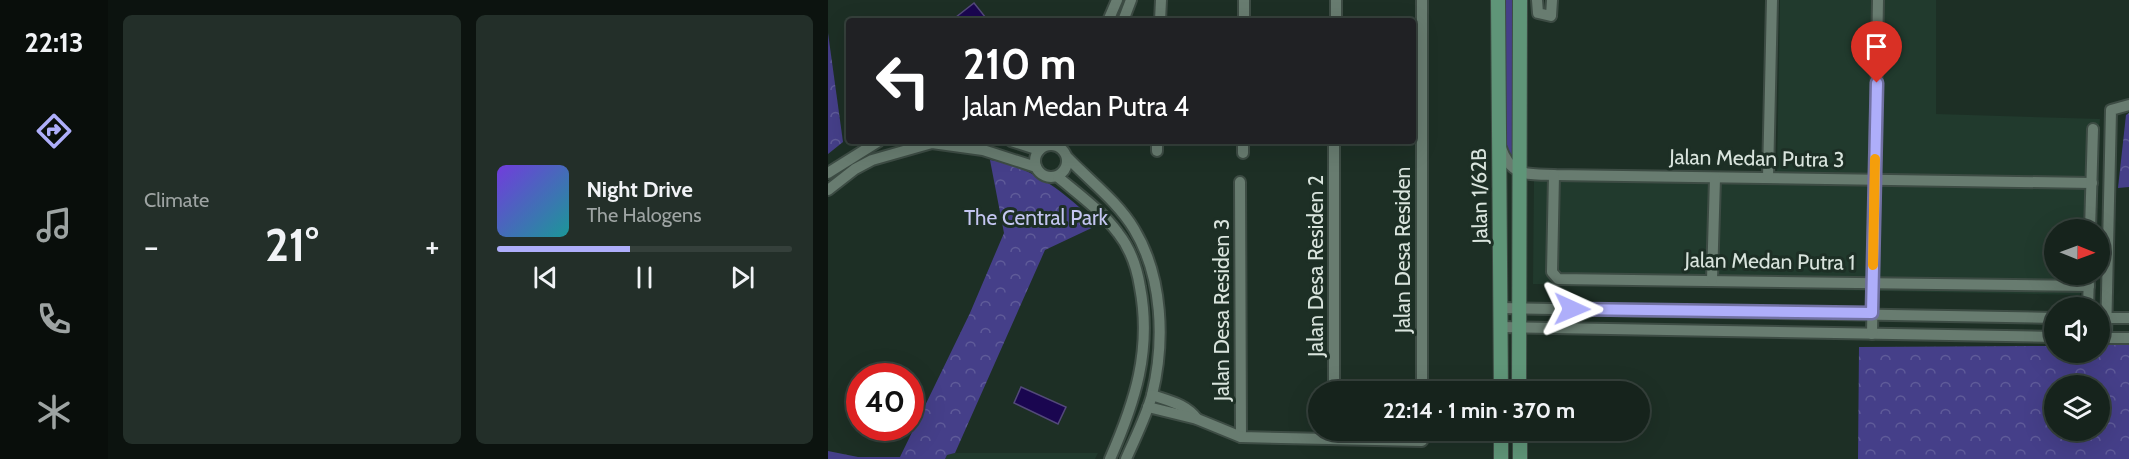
<!DOCTYPE html>
<meta charset="utf-8">
<style>
:root{--surface:#16231c;--page:#232f29;--text:#f1f3f6;--muted:#9ea4a3;--line:#35403b;--accent:#aeaefa}
body{margin:0;font-family:Cabin,sans-serif;background:var(--page);color:var(--text);height:100vh;display:flex;flex-direction:column;font-size:22px;white-space:nowrap}
*{box-sizing:border-box;margin:0}
p{font-size:20px;color:var(--muted)}
.icon{flex:none;width:33px;height:33px;fill:none;stroke:currentColor;stroke-width:2;stroke-linecap:round;stroke-linejoin:round}
.map{position:relative;flex:1;overflow:hidden}
.details{display:flex;flex-direction:column;gap:15px;padding:15px;background:#0c130f;width:720px}
.details>*{flex:none}
.top-card{position:absolute;left:18px;top:18px;width:570px;height:126px;border-radius:6px;box-shadow:0 6px 24px #0002,0 0 0 2px var(--line);background:#202124;color:#fff;overflow:hidden}
.needle{width:39px;rotate:91deg}
.tools{position:absolute;left:1216px;top:219px;display:grid;gap:12px}
.tools a{display:grid;place-items:center;width:66px;height:66px;border-radius:50%;background:var(--surface);box-shadow:0 6px 24px #0002,0 0 0 2px var(--line);font-size:30px}
.speed{position:absolute;left:18px;top:363px;display:flex;gap:12px;font-size:30px;font-weight:700;text-align:center}
.speed>*{display:grid;place-content:center;width:78px;height:78px;border-radius:50%;background:var(--surface);box-shadow:0 6px 24px #0002,0 0 0 2px var(--line);line-height:1}
.speed .limit{border:9px solid #d22;background:#fff;color:#111}
.pin{position:absolute;display:grid;place-items:center;width:51px;height:51px;color:#fff;margin:-62px -26px;border-radius:50% 50% 50% 0;rotate:-45deg;box-shadow:0 0 6px #0007}
.pin .icon{rotate:45deg}
.me{position:absolute;width:66px;margin:-33px;rotate:91deg;stroke-linejoin:round;filter:drop-shadow(0 0 4px #0008)}
.turn{display:flex;align-items:center;gap:21px;height:126px;padding:0 18px;font-size:27px}
.turn .icon{width:78px;height:78px;stroke-width:2.5}
.turn b{display:block;font-size:42px;line-height:51px}
.big{font-size:45px;font-weight:700;line-height:1.1}
.details .tile{flex:1;display:flex;flex-direction:column;justify-content:center;gap:9px;min-width:0;padding:0 21px;border-radius:9px;background:var(--page)}
.song{display:flex;align-items:center;gap:18px}
.cover{width:72px;height:72px;border-radius:9px;background:linear-gradient(135deg,hsl(260 70% 55%),hsl(180 70% 35%))}
.played{height:6px;border-radius:3px;background:linear-gradient(90deg,var(--accent) 45%,var(--line) 45%)}
.keys{display:flex;justify-content:space-around;direction:ltr}
.heat{display:flex;justify-content:space-between;align-items:center;font-size:33px;direction:ltr}
.details .tiles{flex:1;display:grid;gap:15px;grid-template-columns:repeat(2,1fr)}
.trip{position:absolute;left:480px;top:381px;width:342px;height:60px;border-radius:30px;background:var(--surface);box-shadow:0 6px 24px #0002,0 0 0 2px var(--line);font-weight:700;line-height:60px;text-align:center}
main{display:flex;flex:1;min-height:0}
.menu{display:flex;flex-direction:column;width:108px;justify-content:space-around;align-items:center;background:#090e0b;color:var(--muted)}
.menu .icon{width:42px;height:42px}
.menu .selected{color:var(--accent)}
.menu b{font-size:27px;color:var(--text)}
.map>svg:first-child{display:block}
.built{fill:#213a2d}
.grass{fill:#453f89}
.forest{fill:url(#forest-crowns);fill-rule:evenodd}
.water{fill:#1a0650;stroke:#53497a;stroke-width:1.5}
.lines{fill:none;stroke-linecap:round;stroke-linejoin:round}
.minor-casing{stroke:#3d4c44;stroke-width:14}
.major-casing{stroke:#3d4c44;stroke-width:16}
.minor{stroke:#687c70;stroke-width:10}
.major{stroke:#5f9578;stroke-width:14}
.route-casing{stroke:#7171a2;stroke-width:15}
.route{stroke:#aeaefa;stroke-width:10}
.slow{stroke:#f59e0b;stroke-width:10}
.labels{text-anchor:middle;dominant-baseline:central;stroke-width:6;stroke-linejoin:round;paint-order:stroke}
.street-label{font-size:21px;fill:#d9e4dd;stroke:#1d2f25}
.park-label{font-size:21px;fill:#c4c6f1;stroke:#1d2f25}
</style>
<main>
<nav class="menu">
<b>22:13</b>
<svg class="icon selected" aria-label="directions" viewBox="0 0 24 24"><path d="M12 3l9 9-9 9-9-9zM9 14v-3h6M13 9l2 2-2 2"/></svg>
<svg class="icon" aria-label="music" viewBox="0 0 24 24"><path d="M9 18V5l10-2v13"/><circle cx="6" cy="18" r="3"/><circle cx="16" cy="16" r="3"/></svg>
<svg class="icon" aria-label="phone" viewBox="0 0 24 24"><path d="M5 4h4l2 5-3 2q2 4 5 5l2-3 5 2v4C11 20 4 13 5 4z"/></svg>
<svg class="icon" aria-label="climate" viewBox="0 0 24 24"><path d="M12 3v18M4 7l16 10M4 17L20 7"/></svg>
</nav>
<section class="details">
<div class="tiles">
<div class="tile"><p>Climate</p>
<div class="heat"><a>−</a><b class="big">21°</b><a>+</a></div>
</div>
<div class="tile">
<div class="song"><i class="cover"></i><div><b>Night Drive</b><p>The Halogens</p></div></div>
<div class="played"></div>
<div class="keys"><svg class="icon" aria-label="previous" viewBox="0 0 24 24"><path d="M18 5L8 12l10 7zM5 5v14"/></svg><svg class="icon" aria-label="pause" viewBox="0 0 24 24"><path d="M8 5v14M16 5v14"/></svg><svg class="icon" aria-label="next" viewBox="0 0 24 24"><path d="M6 5l10 7-10 7zM19 5v14"/></svg></div>
</div>
</div>
</section>
<div class="map">
<svg width="1301" height="459" viewBox="0 0 1301 459">
<defs>
<pattern id="forest-crowns" width="20" height="18" patternUnits="userSpaceOnUse" patternTransform="scale(1.5)"><rect width="20" height="18" fill="#453f89"/><path d="M2 6a3 3 0 1 1 6 0M12 15a3 3 0 1 1 6 0" fill="none" stroke="#5f5b99"/></pattern>
</defs>
<rect width="100%" height="100%" fill="#1d2f25"/>
<!-- built -->
<g class="built">
<polygon points="952,0 1108,0 1108,114 1272,119 1259,229 1227,230 1227,274 1255,275 1252,295 705,284 706,180 949,171"/>
<polygon points="127,453 270,453 267,459 117,459 119,455"/>
</g>
<!-- grass -->
<polygon class="grass" points="676,0 685,0 686,159 677,145"/>
<!-- forest -->
<g class="forest">
<polygon points="0,33 15,142 0,154"/>
<polygon points="1301,113 1301,187 1290,188 1298,115"/>
<path d="M 162,160 C 206,167 240,195 270,225 L 217,250 L 127,453 L 119,455 L 117,459 L 0,459 L 0,451 L 30,457 L 72,457 L 142,313 L 176,233 Z"/>
<path d="M 1272,345 L 1301,345 L 1301,459 L 1030,459 L 1031,347 L 1227,346 L 1227,352 L 1272,352 ZM 1227,386 L 1272,386 L 1272,430 L 1227,430 Z"/>
</g>
<!-- water -->
<g class="water">
<polygon points="146,3 158,18 154,21 123,21"/>
<polygon points="193,387 238,407 230,424 186,403"/>
</g>
<g class="lines">
<!-- minor casing -->
<g class="minor-casing">
<g id="minor">
<polyline points="709,0 710,13 723,16 724,0"/>
<polyline points="280,21 289,0"/>
<polyline points="295,21 303,0"/>
<polyline points="332,21 333,0"/>
<polyline points="416,21 416,0"/>
<polyline points="508,21 508,0"/>
<polyline points="183,141 211,150"/>
<polyline points="506,141 506,392"/>
<circle cx="223" cy="161" r="16"/>
<path d="M 673,148 C 683,177 700,174 726,175 L 1264,183"/>
<polyline points="329,151 329,141"/>
<polyline points="415,153 415,141"/>
<path d="M 240,158 C 262,181 290,202 306,229 C 335,277 337,342 324,395 C 318,417 307,438 298,459"/>
<polyline points="0,173 51,141"/>
<polyline points="726,175 724,272 730,279 1261,286"/>
<path d="M 230,177 C 250,194 274,211 290,233 C 302,248 309,268 312,287 C 324,350 307,402 282,459"/>
<polyline points="940,177 944,0"/>
<polyline points="412,182 413,437"/>
<polyline points="0,190 27,169 44,160 104,143 155,150 208,167"/>
<polyline points="1262,230 1265,129"/>
<polyline points="884,280 887,178"/>
<polyline points="674,308 1227,318"/>
<polyline points="1260,308 1261,274"/>
<polyline points="1272,318 1301,318"/>
<polyline points="673,327 1227,337"/>
<polyline points="1044,334 1050,0"/>
<polyline points="1272,338 1301,338"/>
<polyline points="1278,338 1283,110 1301,105"/>
<polyline points="594,392 594,0"/>
<path d="M 324,395 C 341,401 358,404 369,419"/>
<polyline points="320,407 369,419 413,437 594,441 594,430"/>
</g>
</g>
<!-- major casing -->
<g class="major-casing">
<g id="major">
<polyline points="670,0 673,392"/>
<polyline points="691,392 692,0"/>
<polyline points="692,430 692,459"/>
<polyline points="673,459 673,430"/>
</g>
</g>
<!-- minor -->
<use href="#minor" class="minor"/>
<!-- major -->
<use href="#major" class="major"/>
</g>
<g class="lines">
<!-- route casing -->
<g class="route-casing">
<polyline id="route" points="744,309 1044,313 1049,83"/>
</g>
<!-- route -->
<use href="#route" class="route"/>
<!-- slow -->
<polyline class="slow" points="1045,265 1047,159"/>
</g>
<g class="labels">
<!-- street labels -->
<g class="street-label">
<text transform="translate(929 158) rotate(1)">Jalan Medan Putra 3</text>
<text transform="translate(651 196) rotate(-91)">Jalan 1/62B</text>
<text transform="translate(574 250) rotate(-90)">Jalan Desa Residen</text>
<text transform="translate(942 261) rotate(1)">Jalan Medan Putra 1</text>
<text transform="translate(487 266) rotate(-90)">Jalan Desa Residen 2</text>
<text transform="translate(393 310) rotate(-90)">Jalan Desa Residen 3</text>
</g>
<!-- park labels -->
<g class="park-label">
<text x="208" y="217">The Central Park</text>
</g>
</g>
</svg>
<div class="tools">
<a><svg class="needle" viewBox="-14 -14 28 28"><path d="M0-13l5 13h-10z" fill="#e53935"/><path d="M0 13l5-13h-10z" fill="#9ea4a3"/></svg></a>
<a><svg class="icon" aria-label="sound" viewBox="0 0 24 24"><path d="M4 9h4l5-4v14l-5-4H4zM17 9q2 3 0 6"/></svg></a>
<a><svg class="icon" aria-label="layers" viewBox="0 0 24 24"><path d="M12 4l9 5-9 5-9-5zM3 14l9 5 9-5"/></svg></a>
</div>
<div class="speed"><div class="limit">40</div></div>
<div class="pin" style="left:1049px;top:83px;background:#d93025"><svg class="icon" aria-label="arrive" viewBox="0 0 24 24"><path d="M6 21V4h12l-3 4 3 4H6"/></svg></div>
<svg class="me" style="left:744px;top:309px" viewBox="-20 -20 40 40"><path d="M0-17L14 15 0 8-14 15z" fill="#aeaefa" stroke="#fff" stroke-width="4"/></svg>
<div class="trip">22:14 · 1 min · 370 m</div>
<div class="top-card">
<div class="turn"><svg class="icon" aria-label="left" viewBox="0 0 24 24"><path d="M17 20v-9H6M10 6l-5 5 5 5"/></svg><div><b>210 m</b>Jalan Medan Putra 4</div></div>
</div>
</div>
</main>
